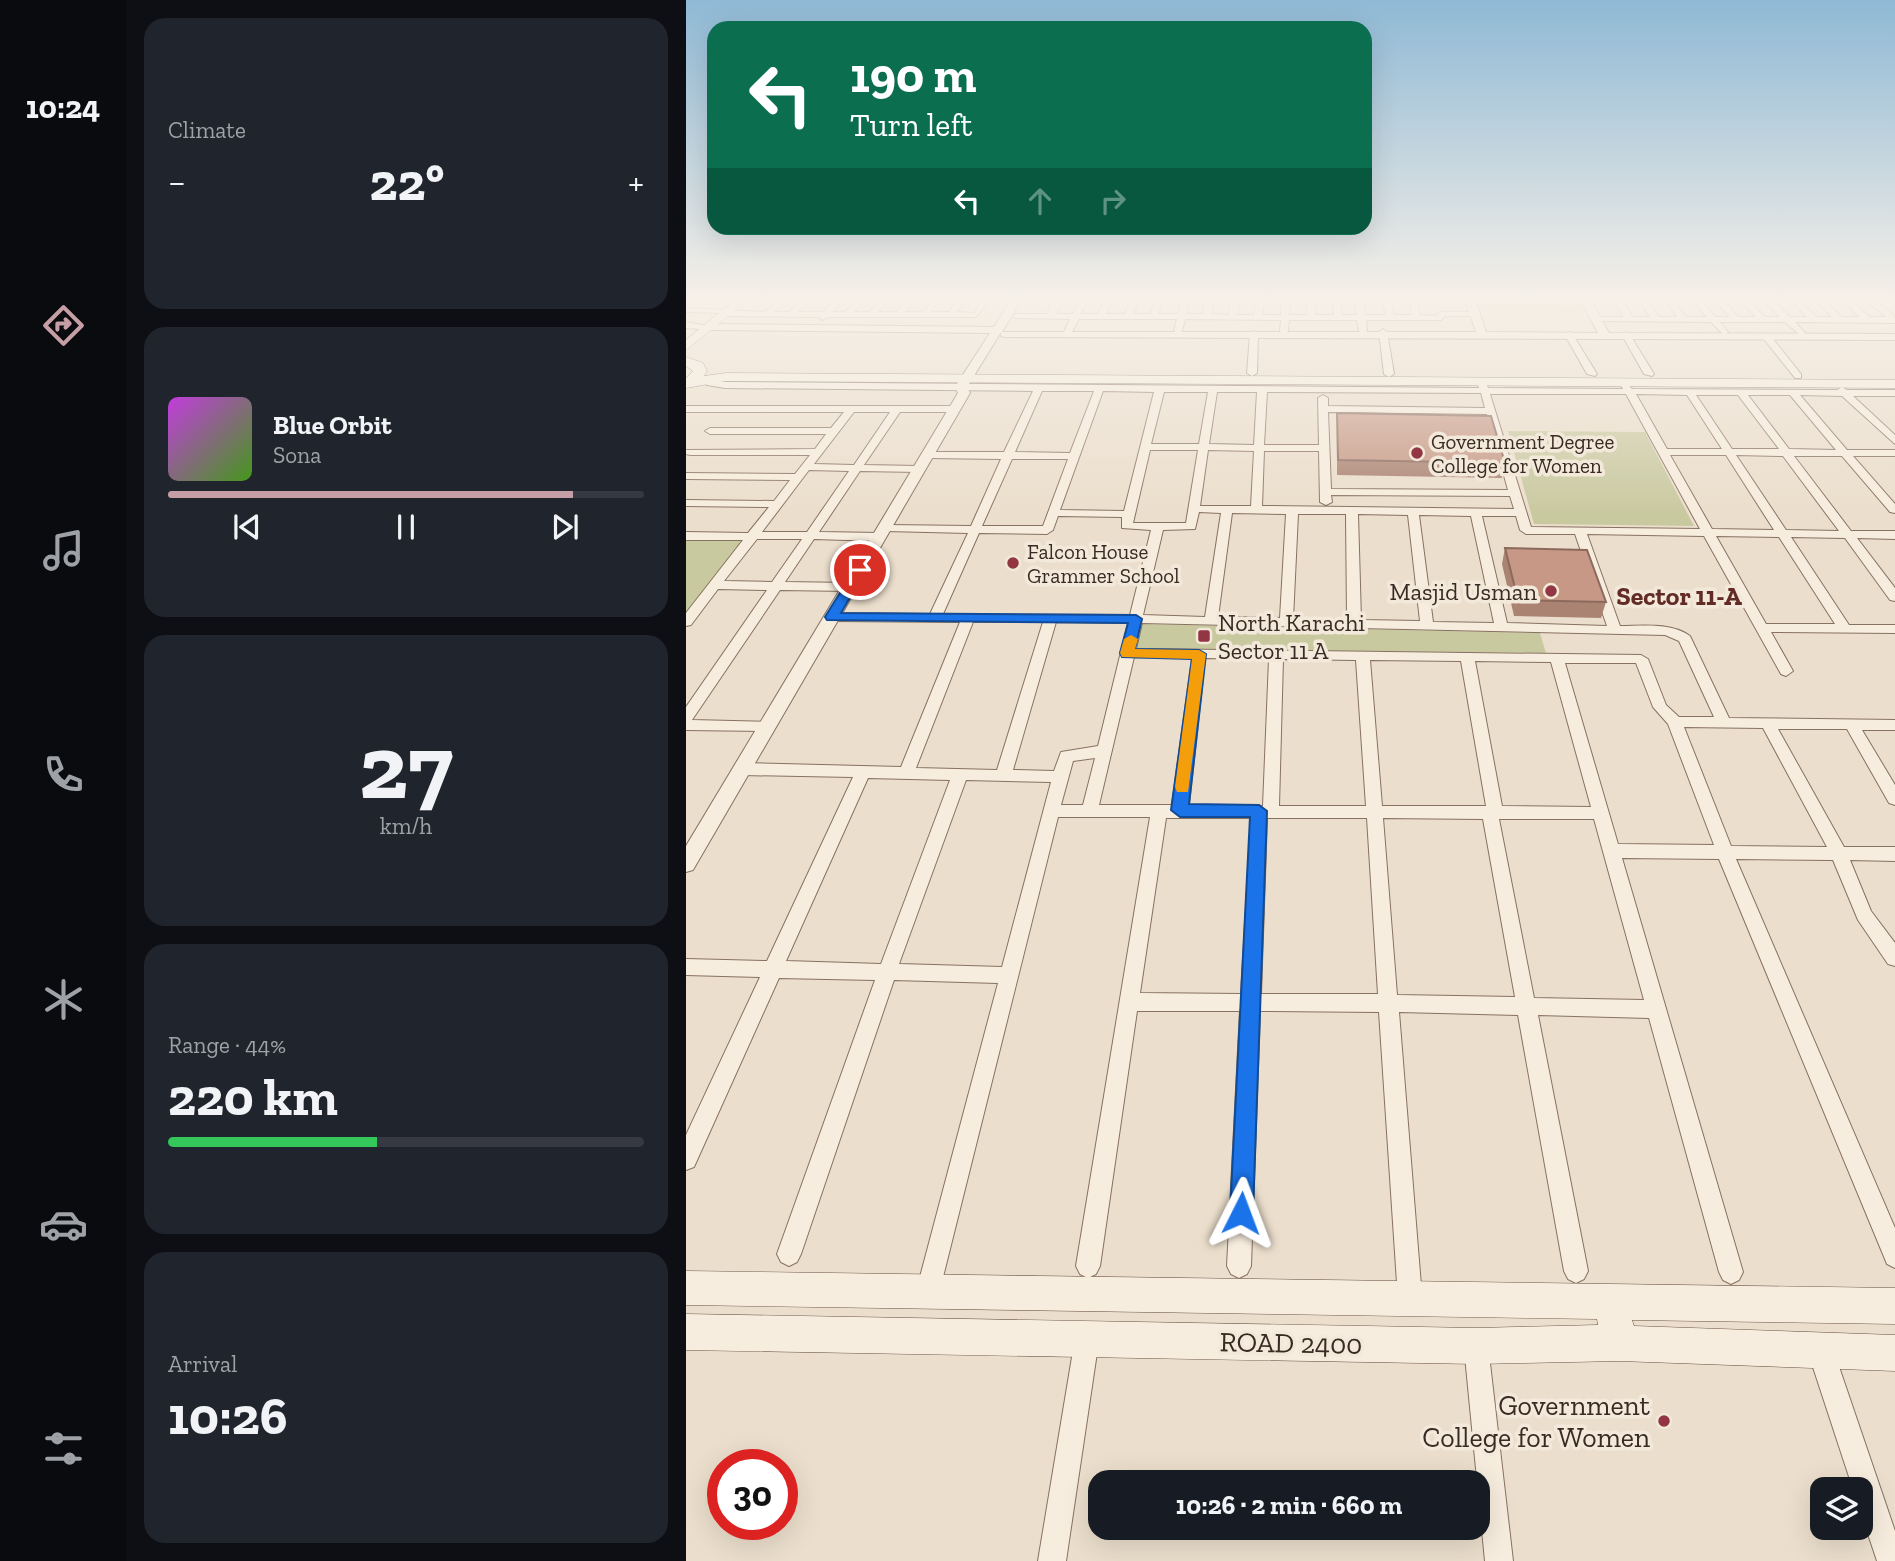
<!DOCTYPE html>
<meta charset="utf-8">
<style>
:root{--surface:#171b24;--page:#20242c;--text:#f1f3f6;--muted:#9ea1a6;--line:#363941;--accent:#c69ea5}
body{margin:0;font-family:"Zilla Slab",serif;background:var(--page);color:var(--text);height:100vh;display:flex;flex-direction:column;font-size:26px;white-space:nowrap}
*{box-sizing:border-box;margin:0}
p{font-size:23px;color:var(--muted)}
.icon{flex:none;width:38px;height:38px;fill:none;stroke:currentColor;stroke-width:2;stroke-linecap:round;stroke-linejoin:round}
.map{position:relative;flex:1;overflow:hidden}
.panel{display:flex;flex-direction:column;gap:18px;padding:18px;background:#0d0f14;width:560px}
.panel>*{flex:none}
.top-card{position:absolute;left:21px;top:21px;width:665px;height:214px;border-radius:21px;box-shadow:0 7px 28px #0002;background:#0b6e4f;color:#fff;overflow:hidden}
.buttons{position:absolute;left:1124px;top:1477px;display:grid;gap:14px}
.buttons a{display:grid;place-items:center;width:63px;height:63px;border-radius:14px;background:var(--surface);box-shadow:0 7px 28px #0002;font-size:35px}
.speed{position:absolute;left:21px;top:1449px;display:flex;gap:14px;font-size:35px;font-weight:700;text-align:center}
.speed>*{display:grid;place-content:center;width:91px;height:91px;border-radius:50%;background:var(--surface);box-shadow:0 7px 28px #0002;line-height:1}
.speed .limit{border:10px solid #d22;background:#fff;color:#111}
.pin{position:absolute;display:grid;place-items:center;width:60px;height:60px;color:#fff;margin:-30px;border:4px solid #fff;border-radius:50%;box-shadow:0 2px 7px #0007}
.me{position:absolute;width:77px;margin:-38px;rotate:3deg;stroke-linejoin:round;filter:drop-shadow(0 0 5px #0008)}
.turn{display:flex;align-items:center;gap:24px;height:147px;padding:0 28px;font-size:32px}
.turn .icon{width:91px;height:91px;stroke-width:2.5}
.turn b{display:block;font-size:49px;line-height:60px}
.lanes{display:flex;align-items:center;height:66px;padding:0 28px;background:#0003;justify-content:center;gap:35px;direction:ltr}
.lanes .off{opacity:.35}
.big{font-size:52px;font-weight:700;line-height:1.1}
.panel .card{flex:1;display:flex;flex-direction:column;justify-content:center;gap:10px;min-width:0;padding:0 24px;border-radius:21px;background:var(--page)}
.panel .dial{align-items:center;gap:0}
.dial b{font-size:91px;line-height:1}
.song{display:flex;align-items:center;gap:21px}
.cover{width:84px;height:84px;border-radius:10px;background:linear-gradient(135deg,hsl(290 70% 55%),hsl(100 70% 35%))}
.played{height:7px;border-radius:4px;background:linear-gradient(90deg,var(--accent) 85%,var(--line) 85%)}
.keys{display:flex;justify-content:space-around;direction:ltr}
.heat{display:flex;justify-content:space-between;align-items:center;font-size:38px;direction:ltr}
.charge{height:10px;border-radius:5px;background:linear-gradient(90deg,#34c759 44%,var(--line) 0)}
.trip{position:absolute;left:402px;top:1470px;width:402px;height:70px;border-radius:21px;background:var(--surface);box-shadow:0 7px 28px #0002;font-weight:700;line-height:70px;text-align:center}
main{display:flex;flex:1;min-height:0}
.dock{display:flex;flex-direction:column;width:126px;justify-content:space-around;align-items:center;background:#090b0e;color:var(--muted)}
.dock .icon{width:49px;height:49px}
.dock .selected{color:var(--accent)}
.dock b{font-size:32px;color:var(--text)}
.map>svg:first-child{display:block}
.green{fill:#c9c9a0}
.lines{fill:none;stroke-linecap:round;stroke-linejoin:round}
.minor-casing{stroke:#877161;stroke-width:2}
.tertiary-casing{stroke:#877161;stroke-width:2}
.secondary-casing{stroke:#695244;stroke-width:1}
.minor{fill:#f7edde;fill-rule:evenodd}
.tertiary{fill:#f7edde;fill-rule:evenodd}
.secondary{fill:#f7edde;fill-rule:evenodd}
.wall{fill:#aa8372}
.building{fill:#c69885;stroke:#8b6a5d;stroke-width:2}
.route{fill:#1a73e8;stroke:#114b97;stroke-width:2}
.slow{fill:#f59e0b}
.poi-dot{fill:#913642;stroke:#f3e9db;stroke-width:2.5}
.labels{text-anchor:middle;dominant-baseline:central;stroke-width:7;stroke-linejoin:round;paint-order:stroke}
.far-poi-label{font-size:21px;fill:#392b23;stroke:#f3e9db;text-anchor:start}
.poi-label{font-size:24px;fill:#392b23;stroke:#f3e9db;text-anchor:end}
.neighbourhood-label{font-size:26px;font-weight:bold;fill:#622b26;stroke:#f3e9db}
.near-street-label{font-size:28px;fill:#392b23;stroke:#f3e9db}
.near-poi-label{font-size:28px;fill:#392b23;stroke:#f3e9db;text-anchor:end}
</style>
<main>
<nav class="dock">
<b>10:24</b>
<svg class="icon selected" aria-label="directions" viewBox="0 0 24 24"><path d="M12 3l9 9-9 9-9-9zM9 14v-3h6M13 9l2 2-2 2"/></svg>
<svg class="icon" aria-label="music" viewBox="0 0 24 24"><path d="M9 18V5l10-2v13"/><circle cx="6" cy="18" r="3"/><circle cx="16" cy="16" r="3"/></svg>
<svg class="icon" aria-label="phone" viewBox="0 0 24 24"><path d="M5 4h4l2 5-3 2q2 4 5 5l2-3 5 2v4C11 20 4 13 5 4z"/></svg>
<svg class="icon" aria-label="climate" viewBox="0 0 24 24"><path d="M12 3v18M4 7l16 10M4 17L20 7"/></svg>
<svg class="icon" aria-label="car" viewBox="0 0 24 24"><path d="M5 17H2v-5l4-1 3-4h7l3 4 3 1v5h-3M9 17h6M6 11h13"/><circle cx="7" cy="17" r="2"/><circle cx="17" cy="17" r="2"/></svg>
<svg class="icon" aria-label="filters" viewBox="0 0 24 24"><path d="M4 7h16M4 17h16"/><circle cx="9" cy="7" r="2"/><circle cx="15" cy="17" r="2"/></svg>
</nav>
<section class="panel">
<div class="card"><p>Climate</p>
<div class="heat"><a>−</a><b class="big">22°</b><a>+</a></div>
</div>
<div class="card">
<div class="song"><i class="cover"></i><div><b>Blue Orbit</b><p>Sona</p></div></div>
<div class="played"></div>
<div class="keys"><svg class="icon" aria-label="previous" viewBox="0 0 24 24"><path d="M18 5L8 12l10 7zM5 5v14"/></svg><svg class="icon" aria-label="pause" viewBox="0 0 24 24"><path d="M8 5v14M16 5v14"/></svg><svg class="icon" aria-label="next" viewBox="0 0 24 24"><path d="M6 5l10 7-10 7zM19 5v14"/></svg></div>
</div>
<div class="card dial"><b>27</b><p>km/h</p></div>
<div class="card"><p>Range · 44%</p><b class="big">220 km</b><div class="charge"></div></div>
<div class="card"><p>Arrival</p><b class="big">10:26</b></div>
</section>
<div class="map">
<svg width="1209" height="1561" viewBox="0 0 1209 1561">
<rect width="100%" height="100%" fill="#ebdecc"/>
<!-- green -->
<g class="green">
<polygon points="782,297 898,297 906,312 787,311"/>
<polygon points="822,431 959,432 1008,526 848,524"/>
<polygon points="0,535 67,535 0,622"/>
<polygon points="456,624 854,633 860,653 450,649"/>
</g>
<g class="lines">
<!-- minor casing -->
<g class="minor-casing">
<g id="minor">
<polygon points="96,297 104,297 88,312 103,312 119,297 127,297 112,312 137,312 152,297 160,297 146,312 159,312 174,297 182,297 168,312 183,312 197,297 205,297 192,312 211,312 223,297 231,297 219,312 237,312 248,297 256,297 245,312 263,312 274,297 282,297 271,312 288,313 299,297 307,297 290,317 142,317 136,320 133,317 39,316 35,313 0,312 0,308 79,312"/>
<polygon points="369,297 377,297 370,314 387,314 395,297 403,297 395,314 412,314 420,297 428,297 420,314 439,314 446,297 454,297 447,314 464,314 470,297 478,297 472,314 492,314 496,297 504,297 500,314 517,314 520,297 528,297 525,314 543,315 546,297 554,297 551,315 568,315 571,297 579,297 576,315 595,315 596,297 604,297 603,315 621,315 621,297 629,297 629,315 648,315 646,297 654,297 656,315 671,315 668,297 676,297 679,315 700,315 696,297 704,297 708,315 726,315 722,297 730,297 734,315 750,316 754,312 788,312 792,314 788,316 759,316 755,320 680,320 681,331 677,334 673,331 671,320 603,320 602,331 598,334 594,331 595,320 499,319 496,331 492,334 488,331 491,319 393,319 386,332 382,335 378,332 384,319 330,318 326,316 330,314 361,314"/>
<polygon points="926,297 934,297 947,317 964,317 951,297 959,297 973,317 991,317 977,297 985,297 1000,317 1021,317 1004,297 1012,297 1029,317 1043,317 1027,297 1035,297 1052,317 1070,317 1051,297 1059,297 1079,317 1094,317 1075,297 1083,297 1104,317 1121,317 1101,297 1109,297 1131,317 1146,317 1126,297 1134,297 1156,317 1174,317 1152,297 1160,297 1184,317 1200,317 1177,297 1185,297 1209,317 1209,323 1109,322 1119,333 1115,336 1099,322 1034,322 1042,332 1038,335 1025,322 907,321 906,319 910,317 938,317"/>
<polygon points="1201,297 1209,297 1209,301"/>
<polygon points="0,322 28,327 24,330 0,328"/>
<polygon points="697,329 701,332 708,374 703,377 698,374 693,332"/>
<polygon points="568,331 572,334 571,373 566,376 561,373 564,334"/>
<polygon points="883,332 887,335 911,374 909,376 901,374 879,335"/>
<polygon points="940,332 944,335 968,374 966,376 958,374 936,335"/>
<polygon points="1077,334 1083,334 1115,374 1115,378 1109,378 1077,338"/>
<path d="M 20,376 L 27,381 L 39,382 L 793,388 L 791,382 L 796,379 L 799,380 L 802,388 L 937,389 L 934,384 L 939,381 L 946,389 L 1151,390 L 1156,387 L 1161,390 L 1209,390 L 1209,396 L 1167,396 L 1209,435 L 1209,444 L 1156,396 L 1114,395 L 1161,450 L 1209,450 L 1209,456 L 1167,456 L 1209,504 L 1209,513 L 1204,512 L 1156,456 L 1108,456 L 1165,531 L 1209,531 L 1209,539 L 1171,538 L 1209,588 L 1209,601 L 1204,600 L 1159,538 L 1105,537 L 1163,625 L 1209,625 L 1209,633 L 1085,632 L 1107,671 L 1100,676 L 1095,674 L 1018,536 L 901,534 L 934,626 C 956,626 985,622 1004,636 L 1043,718 L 1209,720 L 1209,730 L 1176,730 L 1209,785 L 1209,805 L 1203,803 L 1161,729 L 1092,729 L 1158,847 L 1209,847 L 1209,861 L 1164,860 L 1185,911 L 1209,943 L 1209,966 L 1202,964 L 1172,920 L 1147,860 L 1050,859 L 1209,1228 L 1209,1268 L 1201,1264 L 1033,859 L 936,858 L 1057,1272 L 1053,1280 L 1045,1284 L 1037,1280 L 1033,1272 L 963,1018 L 852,1015 L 902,1271 L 898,1279 L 890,1283 L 882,1279 L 878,1271 L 832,1015 L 713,1012 L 736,1298 L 733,1307 L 724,1310 L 715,1307 L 712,1298 L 693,1012 L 574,1011 L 565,1266 L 561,1274 L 553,1278 L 545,1274 L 541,1266 L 554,1011 L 451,1011 L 414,1266 L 410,1274 L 402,1278 L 394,1274 L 390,1266 L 464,817 L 372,817 L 251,1301 L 242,1304 L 233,1301 L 230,1292 L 312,983 L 208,980 L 115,1254 L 111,1262 L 103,1266 L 95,1262 L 91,1254 L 189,980 L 93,978 L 8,1167 L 0,1170 L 0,1135 L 74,977 L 0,975 L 0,959 L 81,961 L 167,777 L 56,775 L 48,769 L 56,763 L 215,767 L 274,622 L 146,621 L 139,617 L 146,613 L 244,614 L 282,533 L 200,531 L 194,528 L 200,525 L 285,526 L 315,459 L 242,458 L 237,455 L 242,452 L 318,452 L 347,391 L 39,388 L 21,385 L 15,379 ZM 356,391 L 408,391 L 384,453 L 329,452 ZM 417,391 L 468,392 L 438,511 L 374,510 ZM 478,392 L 522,392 L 513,444 L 465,444 ZM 531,392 L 571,392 L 568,445 L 523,444 ZM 581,392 L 795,393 L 799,408 L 642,406 L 642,398 L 637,395 L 632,398 L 633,445 L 578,445 ZM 804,394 L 940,394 L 1014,529 L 845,527 ZM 950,394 L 1001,395 L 1036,449 L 981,449 ZM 1010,395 L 1052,395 L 1093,449 L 1046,449 ZM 1062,395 L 1104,395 L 1150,450 L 1103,449 ZM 642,412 L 801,414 L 822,490 L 645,489 ZM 464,450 L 512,450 L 500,523 L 447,523 ZM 522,450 L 568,451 L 565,506 L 514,506 ZM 578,451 L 633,451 L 634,502 L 640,505 L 646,502 L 645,495 L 824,496 L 828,509 L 576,506 ZM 984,455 L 1040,455 L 1088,530 L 1026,529 ZM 1050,455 L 1097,456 L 1153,531 L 1100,530 ZM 326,459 L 382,459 L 357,526 L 296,526 ZM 513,512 L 535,513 L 519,617 L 457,615 L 477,530 L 509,529 ZM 546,513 L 600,514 L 594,618 L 532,617 ZM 612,514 L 660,514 L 661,620 L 607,619 ZM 672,514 L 722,515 L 734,621 L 675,620 ZM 733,515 L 785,516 L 808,623 L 747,622 ZM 372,516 L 436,517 L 436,528 L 465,530 L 444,615 L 257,614 L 293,533 L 361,534 L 367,530 ZM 796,516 L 830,516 L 834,530 L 840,534 L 889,534 L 921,626 L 821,623 ZM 1030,536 L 1093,537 L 1149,624 L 1080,624 ZM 287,622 L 357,622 L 311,770 L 230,768 ZM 370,622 L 442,623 L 412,746 L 375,752 L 368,771 L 327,770 ZM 456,623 L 979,635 L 993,641 L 1028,717 L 993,717 L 980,705 L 962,659 L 955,655 L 450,649 ZM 448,657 L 506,658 L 486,805 L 413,805 ZM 519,658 L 583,659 L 577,806 L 503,805 ZM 597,659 L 670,660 L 680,806 L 593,806 ZM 684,660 L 775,661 L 800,806 L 696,806 ZM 789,661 L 865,662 L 905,807 L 816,806 ZM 879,663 L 950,663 L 967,707 L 982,724 L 1028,845 L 932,844 ZM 998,727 L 1077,728 L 1141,847 L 1045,846 ZM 409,758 L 397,805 L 375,805 L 387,761 ZM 182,778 L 264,780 L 195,964 L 100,961 ZM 280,780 L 365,782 L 316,967 L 213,964 ZM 480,818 L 565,818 L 555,994 L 454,993 ZM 581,818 L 681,818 L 692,994 L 575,994 ZM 697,818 L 797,819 L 829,997 L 711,995 ZM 813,819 L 908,819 L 958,1000 L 848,998 Z"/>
<path d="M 0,406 L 269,406 L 274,409 L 269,412 L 214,412 L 178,465 L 233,466 L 238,469 L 233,472 L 174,471 L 133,532 L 194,533 L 200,537 L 194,541 L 128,539 L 99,582 L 164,583 L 170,587 L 164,591 L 94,590 L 6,720 L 87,722 L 89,726 L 87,730 L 82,731 L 0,730 L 0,707 L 81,590 L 32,589 L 5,625 L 0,626 L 0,613 L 57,540 L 0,540 L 0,532 L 62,533 L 83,507 L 0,506 L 0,500 L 88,501 L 104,480 L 0,479 L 0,473 L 109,474 L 124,455 L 4,455 L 0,454 L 0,450 L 129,449 L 140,434 L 24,434 L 19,431 L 24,428 L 145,428 L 158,412 L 0,412 ZM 168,412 L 204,412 L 168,465 L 128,464 ZM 123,470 L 163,471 L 121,532 L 76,532 ZM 71,539 L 116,539 L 86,582 L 38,581 Z"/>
<polygon points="401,1327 410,1330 413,1339 380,1561 352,1561 389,1339 392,1330"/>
<polygon points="790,1334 799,1337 802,1346 827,1561 799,1561 778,1346 781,1337"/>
<polygon points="1135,1339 1144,1343 1148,1352 1209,1531 1209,1561 1191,1561 1174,1510 1174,1489 1167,1489 1122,1352 1126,1343"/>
</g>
</g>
<!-- tertiary casing -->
<g class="tertiary-casing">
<polygon id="tertiary" points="327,297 337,297 316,332 790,332 778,297 788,297 800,332 912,333 893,297 903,297 923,333 1209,334 1209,340 319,337 315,336 315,332 281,387 284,393 7,870 0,872 0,846 272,393 269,387 304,333 24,330 19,327 24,324 308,327"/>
</g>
<!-- secondary casing -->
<g class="secondary-casing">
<g id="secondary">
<polygon points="53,297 65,297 0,350 0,340"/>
<polygon points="0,357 17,363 21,371 18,376 40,373 1209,380 1209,388 40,381 0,388 0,378 7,371 0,366"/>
<polygon points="0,1271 1209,1288 1209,1324 946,1320 948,1326 1209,1335 1209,1371 934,1361 790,1364 0,1350 0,1314 790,1328 912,1325 911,1319 0,1305"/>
</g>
</g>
<!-- minor -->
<use href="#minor" class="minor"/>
<!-- tertiary -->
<use href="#tertiary" class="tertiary"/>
<!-- secondary -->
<use href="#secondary" class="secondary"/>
</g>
<!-- wall -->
<g class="wall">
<polygon points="651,413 819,463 816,478 651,475"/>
<polygon points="819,548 920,602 915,618 828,616 816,564"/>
</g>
<!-- building -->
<g class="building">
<polygon points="651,413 805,416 819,463 652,460"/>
<polygon points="819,548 901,550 920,602 832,600"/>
</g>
<!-- sky -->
<linearGradient id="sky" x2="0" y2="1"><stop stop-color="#8fb9d5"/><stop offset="0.58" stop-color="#f6f0e8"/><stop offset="1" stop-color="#f6f0e8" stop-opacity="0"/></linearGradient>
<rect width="1209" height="515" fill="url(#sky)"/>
<!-- route -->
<polygon class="route" points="174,567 180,570 155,613 450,615 456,619 449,649 513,650 520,654 503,804 573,805 581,811 567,1213 564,1221 555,1225 547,1221 544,1213 564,817 494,817 485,810 506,659 436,657 434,653 442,623 141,620 139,617 168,570"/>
<!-- slow -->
<polygon class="slow" points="445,635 452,639 449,649 513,650 520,654 502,792 491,792 489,787 506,659 436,657 434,653 438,639"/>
<!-- markers -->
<g class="poi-dot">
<circle cx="731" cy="453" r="7"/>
<circle cx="327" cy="563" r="7"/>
<circle cx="865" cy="591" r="7"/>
<rect x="511" y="629" width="14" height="14" rx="3.5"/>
<circle cx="978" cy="1421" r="7"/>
</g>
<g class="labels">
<!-- far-poi labels -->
<g class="far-poi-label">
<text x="745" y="441">Government Degree<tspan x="745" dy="24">College for Women</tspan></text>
<text x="341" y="551">Falcon House<tspan x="341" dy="24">Grammer School</tspan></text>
</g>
<!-- poi labels -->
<g class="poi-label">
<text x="851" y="591">Masjid Usman</text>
<text x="532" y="622" text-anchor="start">North Karachi<tspan x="532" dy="28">Sector 11 A</tspan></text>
</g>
<!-- neighbourhood labels -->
<g class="neighbourhood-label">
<text x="993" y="596">Sector 11-A</text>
</g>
<!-- near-street labels -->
<g class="near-street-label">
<text transform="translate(605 1343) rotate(1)">ROAD 2400</text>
</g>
<!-- near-poi labels -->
<g class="near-poi-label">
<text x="964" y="1405">Government<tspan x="964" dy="32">College for Women</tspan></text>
</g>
</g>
</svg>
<div class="buttons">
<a><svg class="icon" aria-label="layers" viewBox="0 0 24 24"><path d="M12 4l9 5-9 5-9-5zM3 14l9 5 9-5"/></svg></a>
</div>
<div class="speed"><div class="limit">30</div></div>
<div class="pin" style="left:174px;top:570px;background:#d93025"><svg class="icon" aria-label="arrive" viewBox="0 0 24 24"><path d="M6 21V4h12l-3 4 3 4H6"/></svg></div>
<svg class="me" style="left:555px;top:1213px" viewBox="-20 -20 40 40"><path d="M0-17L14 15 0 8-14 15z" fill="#1a73e8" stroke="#fff" stroke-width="4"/></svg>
<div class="trip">10:26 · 2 min · 660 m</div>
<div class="top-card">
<div class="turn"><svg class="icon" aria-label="left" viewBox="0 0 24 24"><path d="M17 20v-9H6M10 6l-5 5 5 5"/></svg><div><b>190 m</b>Turn left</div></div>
<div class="lanes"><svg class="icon" aria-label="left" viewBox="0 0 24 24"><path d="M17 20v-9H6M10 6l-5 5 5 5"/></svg><svg class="icon off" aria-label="ahead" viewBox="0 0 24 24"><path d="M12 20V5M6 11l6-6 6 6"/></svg><svg class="icon off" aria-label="right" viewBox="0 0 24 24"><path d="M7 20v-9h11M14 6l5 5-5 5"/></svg></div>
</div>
</div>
</main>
